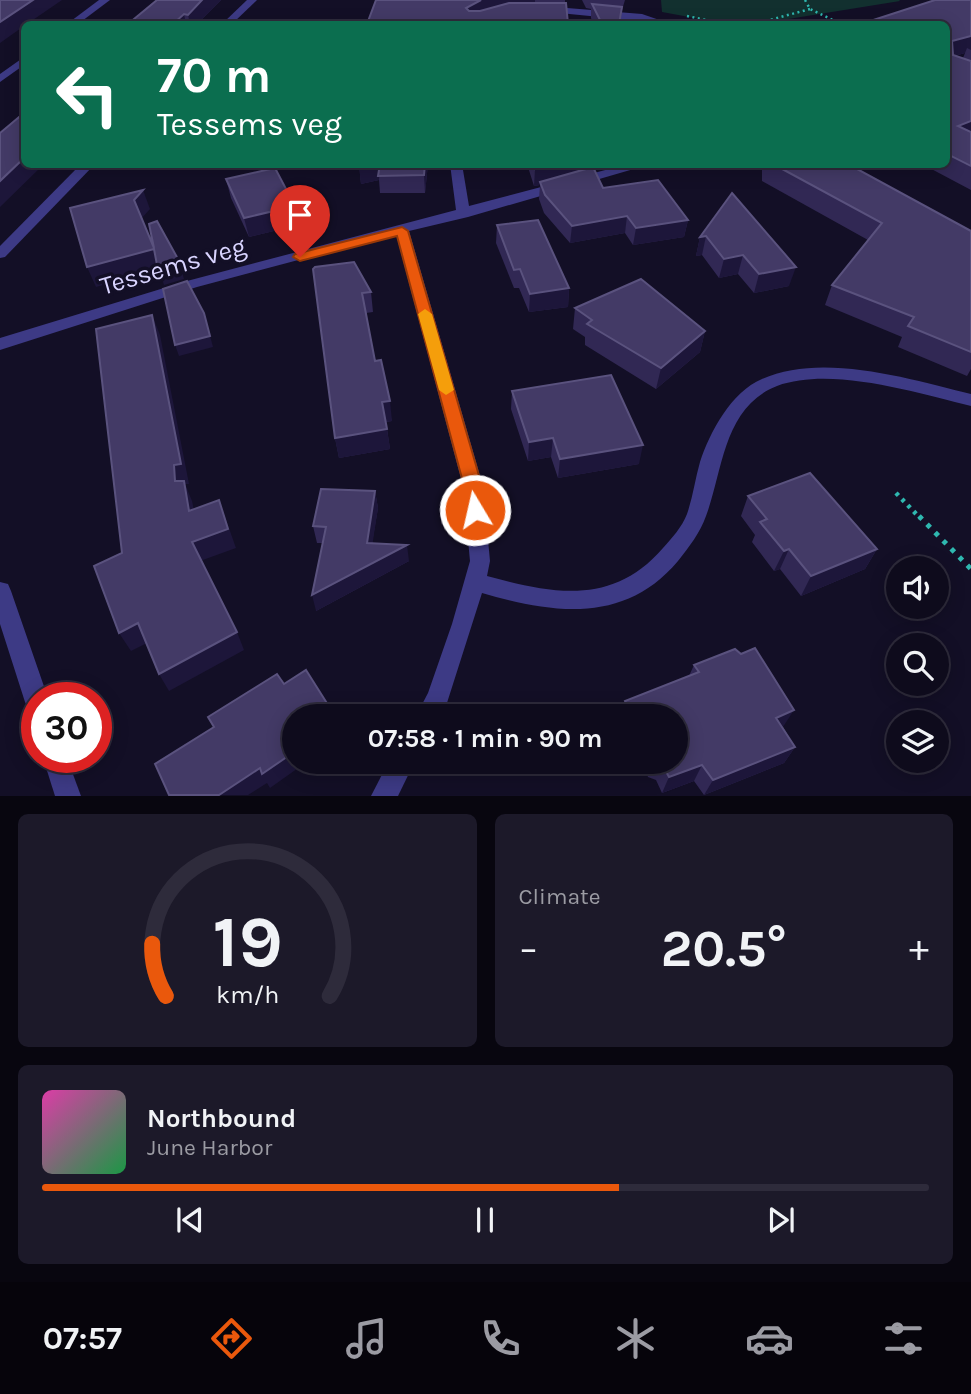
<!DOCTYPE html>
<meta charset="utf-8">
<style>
:root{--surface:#0e0b1c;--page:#1c1929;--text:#f1f3f6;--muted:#9b9ba3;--line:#2e2b3b;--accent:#ea580c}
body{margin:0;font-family:Karla,sans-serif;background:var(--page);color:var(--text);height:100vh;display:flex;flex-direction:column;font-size:26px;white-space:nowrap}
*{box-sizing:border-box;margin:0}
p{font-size:23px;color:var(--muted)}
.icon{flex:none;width:38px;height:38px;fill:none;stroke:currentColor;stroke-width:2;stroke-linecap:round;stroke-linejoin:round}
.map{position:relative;height:796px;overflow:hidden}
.sheet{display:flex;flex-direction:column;gap:18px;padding:18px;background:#08060f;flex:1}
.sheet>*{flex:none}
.hud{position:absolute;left:21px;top:21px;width:929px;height:147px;border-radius:10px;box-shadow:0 4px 18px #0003,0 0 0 2px var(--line);background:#0b6e4f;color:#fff;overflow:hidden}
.buttons{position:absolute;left:886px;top:556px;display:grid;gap:14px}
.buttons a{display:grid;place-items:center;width:63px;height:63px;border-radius:50%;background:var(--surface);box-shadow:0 4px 18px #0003,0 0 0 2px var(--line);font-size:35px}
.speed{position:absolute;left:21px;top:682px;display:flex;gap:14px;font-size:35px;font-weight:700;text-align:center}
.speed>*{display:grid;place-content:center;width:91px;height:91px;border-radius:50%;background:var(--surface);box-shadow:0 4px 18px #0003,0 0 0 2px var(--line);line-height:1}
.speed .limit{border:10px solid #d22;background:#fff;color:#111}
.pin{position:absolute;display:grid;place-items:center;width:60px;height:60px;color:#fff;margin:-72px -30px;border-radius:50% 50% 50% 0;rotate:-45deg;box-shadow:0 0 7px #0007}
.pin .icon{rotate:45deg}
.me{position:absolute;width:77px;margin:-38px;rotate:351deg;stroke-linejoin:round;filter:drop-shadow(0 0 5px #0008)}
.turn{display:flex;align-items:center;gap:24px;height:147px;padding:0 21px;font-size:32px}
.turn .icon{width:91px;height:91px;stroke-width:2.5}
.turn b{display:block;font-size:49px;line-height:60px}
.big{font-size:52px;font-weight:700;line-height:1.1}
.sheet .tile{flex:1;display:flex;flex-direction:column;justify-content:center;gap:10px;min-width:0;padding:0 24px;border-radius:10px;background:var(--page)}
.sheet .dial{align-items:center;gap:0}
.dial svg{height:182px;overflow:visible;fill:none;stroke:var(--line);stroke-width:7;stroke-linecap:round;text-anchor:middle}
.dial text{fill:var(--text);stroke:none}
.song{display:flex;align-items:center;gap:21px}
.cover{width:84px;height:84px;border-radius:10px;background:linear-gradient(135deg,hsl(320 70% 55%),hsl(140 70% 35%))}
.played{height:7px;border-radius:4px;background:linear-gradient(90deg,var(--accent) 65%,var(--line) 65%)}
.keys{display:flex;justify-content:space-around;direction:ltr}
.heat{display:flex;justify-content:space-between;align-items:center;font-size:38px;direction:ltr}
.sheet .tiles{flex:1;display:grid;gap:18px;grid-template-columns:1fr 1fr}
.tile:last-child{grid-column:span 2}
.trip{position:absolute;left:282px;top:704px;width:406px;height:70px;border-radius:35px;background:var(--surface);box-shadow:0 4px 18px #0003,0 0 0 2px var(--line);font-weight:700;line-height:70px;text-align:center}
.dock{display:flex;height:112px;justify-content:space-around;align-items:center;background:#06040b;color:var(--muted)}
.dock .icon{width:49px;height:49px}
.dock .active{color:var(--accent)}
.dock b{font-size:32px;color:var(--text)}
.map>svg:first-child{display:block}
.green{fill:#12302f}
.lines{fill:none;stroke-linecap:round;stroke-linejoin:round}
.path-far2{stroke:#2fb8b0;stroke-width:2.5;stroke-dasharray:2 3.5;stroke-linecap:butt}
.path-far1{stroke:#2fb8b0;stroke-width:4.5;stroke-dasharray:3.5 5;stroke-linecap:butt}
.path{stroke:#2fb8b0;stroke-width:5;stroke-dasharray:4.5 7;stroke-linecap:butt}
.minor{fill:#3d3a85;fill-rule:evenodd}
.wall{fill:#312854;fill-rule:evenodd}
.shaded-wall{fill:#1d163a}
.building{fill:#433a66;stroke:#5a527e;stroke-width:2}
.route{fill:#ea580c;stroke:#983908;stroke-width:2}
.slow{fill:#f59e0b}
.labels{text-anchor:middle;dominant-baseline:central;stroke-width:7;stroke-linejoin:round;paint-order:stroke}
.street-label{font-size:26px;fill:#d9d4ff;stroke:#130f26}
</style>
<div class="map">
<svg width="971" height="796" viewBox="0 0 971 796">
<rect width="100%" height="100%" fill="#130f26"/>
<!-- green -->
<polygon class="green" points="661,0 899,0 900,1 758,24 727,24 662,12"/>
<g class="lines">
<!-- path-far2 -->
<g class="path-far2">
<polyline points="805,0 810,9 841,24"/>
<polyline points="687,16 725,24"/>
<polyline points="755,24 810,9"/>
</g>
<!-- path-far1 -->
<polyline class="path-far1" points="896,493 920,518"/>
<!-- path -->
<polyline class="path" points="919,516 971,569"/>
<!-- minor -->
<g class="minor">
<polygon points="99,0 110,0 78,24 67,24"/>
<polygon points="247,0 257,0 232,24 222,24"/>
<polygon points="542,6 642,14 671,24 539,11 539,7"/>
<polygon points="24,57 24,65 0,82 0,74"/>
<polygon points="81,164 95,164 5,257 0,258 0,246"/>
<path d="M 450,164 L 462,164 L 469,206 L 628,164 L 651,164 L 468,217 L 409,231 L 483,486 L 490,561 L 487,576 C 553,594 613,606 663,548 C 672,538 682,527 687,514 C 693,497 695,479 700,462 C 710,432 731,392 762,379 C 822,352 910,379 971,394 L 971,406 C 916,393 832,366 777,386 C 723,407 723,471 706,516 C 700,533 689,547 678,561 C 625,624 554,614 482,593 L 446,706 L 441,716 L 416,716 L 428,693 L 452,624 L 470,561 L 463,486 L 396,234 L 197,287 L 0,350 L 0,338 L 187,281 L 456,210 Z"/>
<polygon points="0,582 8,584 11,591 48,698 37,698 37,713 29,710 25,702 0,624"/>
<polygon points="43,758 67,758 81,796 55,796"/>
<polygon points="389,761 415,761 398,796 371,796"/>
</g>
</g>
<!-- wall -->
<g class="wall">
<polygon points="157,0 221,0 197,24 128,24"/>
<polygon points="376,0 565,0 565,3"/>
<polygon points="582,0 625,0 622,10 620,24 593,24 591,18 591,9 586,8"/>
<path d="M 971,0 L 971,190 L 922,164 L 947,164 L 947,24 ZM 965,53 L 963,58 L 955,56 Z"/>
<polygon points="359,164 428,164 425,193 380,193 379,180 361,184"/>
<polygon points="527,164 587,164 587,169 603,188 688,220 684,237 633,245 625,233 570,243 544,213 539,199 540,185 534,186"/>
<polygon points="762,164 848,164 971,231 971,369 967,376 898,347 902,337 825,305 832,285 868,240 762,181"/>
<polygon points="226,179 299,225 249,237 231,198"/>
<polygon points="732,193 789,286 754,293 738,274 719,278 702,255 696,256 700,237"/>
<polygon points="497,225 569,288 568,307 529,312 519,288 514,288 496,243"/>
<polygon points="313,269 371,292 373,312 366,313 375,361 392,421 386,422 390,449 339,458 335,438"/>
<polygon points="575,308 705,331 700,352 656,389 585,345 585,337 573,329"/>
<polygon points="512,391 639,464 558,478 551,457 528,461 511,409"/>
<polygon points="375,491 378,508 372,543 409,561 316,611 323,543 317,543 313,526"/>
<polygon points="748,496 877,549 865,569 801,596 780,569 774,571 752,542 755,535 741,516"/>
<polygon points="694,665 783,727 795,747 784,763 704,795 694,781 662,793 656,780 648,777 641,761 676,761 676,716 621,716 625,701 689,676"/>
</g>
<!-- shaded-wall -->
<g class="shaded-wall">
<polygon points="33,0 62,0 27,24 24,24 24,26 0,43 0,22"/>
<polygon points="202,0 221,0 197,24 190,24 188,15"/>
<polygon points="481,0 535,0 535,5 466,24 466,8"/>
<polygon points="184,14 186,24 173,24"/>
<polygon points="971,36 971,50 967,48 965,53 947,58 952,41"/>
<polygon points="971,121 971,135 958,126"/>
<polygon points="24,158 24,164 44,164 0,207 0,181"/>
<polygon points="367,164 380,164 379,180 361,184 359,166"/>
<polygon points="425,164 428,164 425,193 424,175"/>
<polygon points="551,164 587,164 586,172 540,182 540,185 534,186 535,169"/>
<polygon points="143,190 150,209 141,219 134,200"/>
<polygon points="295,206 299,225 249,237 244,218"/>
<polygon points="627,216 625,233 570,243 572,226"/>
<polygon points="688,220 684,237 633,245 636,228"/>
<polygon points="706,236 702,255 696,256 700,237"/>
<polygon points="154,249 178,259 184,279 164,285 159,269 96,287 87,267"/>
<polygon points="743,255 738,274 719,278 724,259"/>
<polygon points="796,267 789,286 754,293 759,274"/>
<polygon points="569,288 568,307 529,312 530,294"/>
<polygon points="204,313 213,347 179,356 175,345"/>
<polygon points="152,315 160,335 189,484 185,484 192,501 198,530 175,481"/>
<polygon points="705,331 700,352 656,389 661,368"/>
<polygon points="390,401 392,421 385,422 382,402"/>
<polygon points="387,429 390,449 339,458 335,438"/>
<polygon points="553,438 551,457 528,461 529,442"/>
<polygon points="643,445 639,464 558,478 560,459"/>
<polygon points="375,491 378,508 370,560 367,543"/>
<polygon points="219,500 236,548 200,561 192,542"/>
<polygon points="407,545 409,561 316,611 312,595"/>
<polygon points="789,549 780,569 774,571 784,551"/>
<polygon points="877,549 865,569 801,596 811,576"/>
<polygon points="138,623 149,642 131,651 119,633"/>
<polygon points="237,632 244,650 169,691 159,674"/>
<polygon points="794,710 783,727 766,735 776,718"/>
<polygon points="795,747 784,763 704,795 713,780"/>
<polygon points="294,752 294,761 308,761 270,788 267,783 248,795 219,795 260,768"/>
<polygon points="317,761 332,761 320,770"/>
<polygon points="702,765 694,781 662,793 669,777"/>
</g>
<!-- building -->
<g class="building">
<polygon points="0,0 33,0 0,22"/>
<polygon points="157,0 202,0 188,15 184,14 173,24 128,24"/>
<polygon points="376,0 481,0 466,8 469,11 480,11 509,3 566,3 568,24 367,24"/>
<polygon points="935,0 971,0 971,36 952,41 953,55 971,61 971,121 958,126 971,132 971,166 947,154 947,24 861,24"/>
<polygon points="592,4 622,7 619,24 602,24"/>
<polygon points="24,113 24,158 0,181 0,133"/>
<polygon points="380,164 425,164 424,175 378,176"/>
<polygon points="534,164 551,164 535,169"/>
<polygon points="773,164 848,164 971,231 971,352 908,326 914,317 832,285 882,223"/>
<polygon points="593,167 603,188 658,180 688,220 636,228 627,216 572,226 545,195 540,182"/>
<polygon points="275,168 295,206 244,218 226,179"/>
<polygon points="143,190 134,200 154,248 149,224 157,221 178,259 157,265 154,249 87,267 70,208"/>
<polygon points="732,193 796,267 759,274 743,255 724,259 706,236 700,237"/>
<polygon points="538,220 569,288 530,294 520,269 514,270 497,225"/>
<polygon points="354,262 371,292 362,293 375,361 381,360 390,401 382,402 387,429 335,438 313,269 315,267"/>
<polygon points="641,279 705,331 661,368 587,324 592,320 575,308"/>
<polygon points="187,281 204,313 210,336 175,345 163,289"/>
<polygon points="152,315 181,464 174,465 175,481 184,481 189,511 219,500 228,529 192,542 237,632 159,674 138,623 119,633 94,566 122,553 96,329"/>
<polygon points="611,375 643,445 560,459 553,438 529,442 512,391"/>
<polygon points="810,473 877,549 811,576 789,549 784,551 760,522 767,519 748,496"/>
<polygon points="321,489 375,491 367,543 407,545 312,595 326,527 313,526"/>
<polygon points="755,648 794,710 776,718 795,747 713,780 702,765 669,777 662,764 655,761 676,761 676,716 632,716 625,701 699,672 694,665 735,649 741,654"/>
<polygon points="306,670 335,716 294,716 294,752 262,774 260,768 219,795 169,795 155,764 214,727 208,717 277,674 284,684"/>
</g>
<!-- route -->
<polygon class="route" points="402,227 408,231 482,486 484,510 481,515 475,517 469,515 464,486 397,236 300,261 293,257 295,254"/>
<!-- slow -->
<polygon class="slow" points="425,309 432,314 454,390 446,395 439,390 418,314"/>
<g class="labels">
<!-- street labels -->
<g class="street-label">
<text transform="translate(173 266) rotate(-16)">Tessems veg</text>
</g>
</g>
</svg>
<div class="buttons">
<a><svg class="icon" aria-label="sound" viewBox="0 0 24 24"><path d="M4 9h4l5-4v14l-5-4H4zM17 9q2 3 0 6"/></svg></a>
<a><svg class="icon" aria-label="search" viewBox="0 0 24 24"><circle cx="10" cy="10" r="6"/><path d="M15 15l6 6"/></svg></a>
<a><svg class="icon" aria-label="layers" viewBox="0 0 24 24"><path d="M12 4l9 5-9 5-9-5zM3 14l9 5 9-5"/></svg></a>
</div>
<div class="speed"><div class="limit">30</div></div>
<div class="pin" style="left:300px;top:257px;background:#d93025"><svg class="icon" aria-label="arrive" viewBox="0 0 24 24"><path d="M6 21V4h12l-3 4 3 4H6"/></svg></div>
<svg class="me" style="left:475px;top:510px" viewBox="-20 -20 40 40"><circle r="17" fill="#ea580c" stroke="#fff" stroke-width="3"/><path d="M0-11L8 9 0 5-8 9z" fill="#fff"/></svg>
<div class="trip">07:58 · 1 min · 90 m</div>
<div class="hud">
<div class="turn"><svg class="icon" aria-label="left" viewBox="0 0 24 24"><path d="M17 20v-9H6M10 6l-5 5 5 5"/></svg><div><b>70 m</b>Tessems veg</div></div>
</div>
</div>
<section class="sheet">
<div class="tiles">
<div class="tile dial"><svg viewBox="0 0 100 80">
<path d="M14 69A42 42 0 1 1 86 69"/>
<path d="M14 69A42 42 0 0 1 8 46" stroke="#ea580c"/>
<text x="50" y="56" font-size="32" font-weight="700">19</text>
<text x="50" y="72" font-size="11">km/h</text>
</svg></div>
<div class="tile"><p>Climate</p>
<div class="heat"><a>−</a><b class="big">20.5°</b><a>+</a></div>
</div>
<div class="tile">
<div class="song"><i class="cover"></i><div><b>Northbound</b><p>June Harbor</p></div></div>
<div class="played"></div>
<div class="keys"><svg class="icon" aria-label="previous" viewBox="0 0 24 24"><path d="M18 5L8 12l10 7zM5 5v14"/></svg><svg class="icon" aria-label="pause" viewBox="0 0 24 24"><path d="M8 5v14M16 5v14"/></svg><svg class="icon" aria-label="next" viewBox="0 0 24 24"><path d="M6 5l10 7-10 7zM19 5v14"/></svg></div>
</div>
</div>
</section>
<nav class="dock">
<b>07:57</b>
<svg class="icon active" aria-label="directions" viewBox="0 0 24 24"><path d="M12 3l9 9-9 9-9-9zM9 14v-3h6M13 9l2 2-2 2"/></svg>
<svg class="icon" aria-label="music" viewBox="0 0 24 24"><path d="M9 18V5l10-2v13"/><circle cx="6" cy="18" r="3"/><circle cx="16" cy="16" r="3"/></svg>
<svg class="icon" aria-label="phone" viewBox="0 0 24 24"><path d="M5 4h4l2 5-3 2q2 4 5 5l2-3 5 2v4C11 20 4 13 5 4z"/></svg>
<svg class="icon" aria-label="climate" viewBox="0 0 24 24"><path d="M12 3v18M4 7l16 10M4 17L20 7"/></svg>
<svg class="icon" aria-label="car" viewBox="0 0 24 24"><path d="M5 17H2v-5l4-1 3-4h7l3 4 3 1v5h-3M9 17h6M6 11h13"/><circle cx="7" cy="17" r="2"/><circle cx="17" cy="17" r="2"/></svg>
<svg class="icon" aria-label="filters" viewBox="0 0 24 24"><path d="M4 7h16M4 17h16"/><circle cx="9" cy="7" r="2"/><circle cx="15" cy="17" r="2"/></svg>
</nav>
